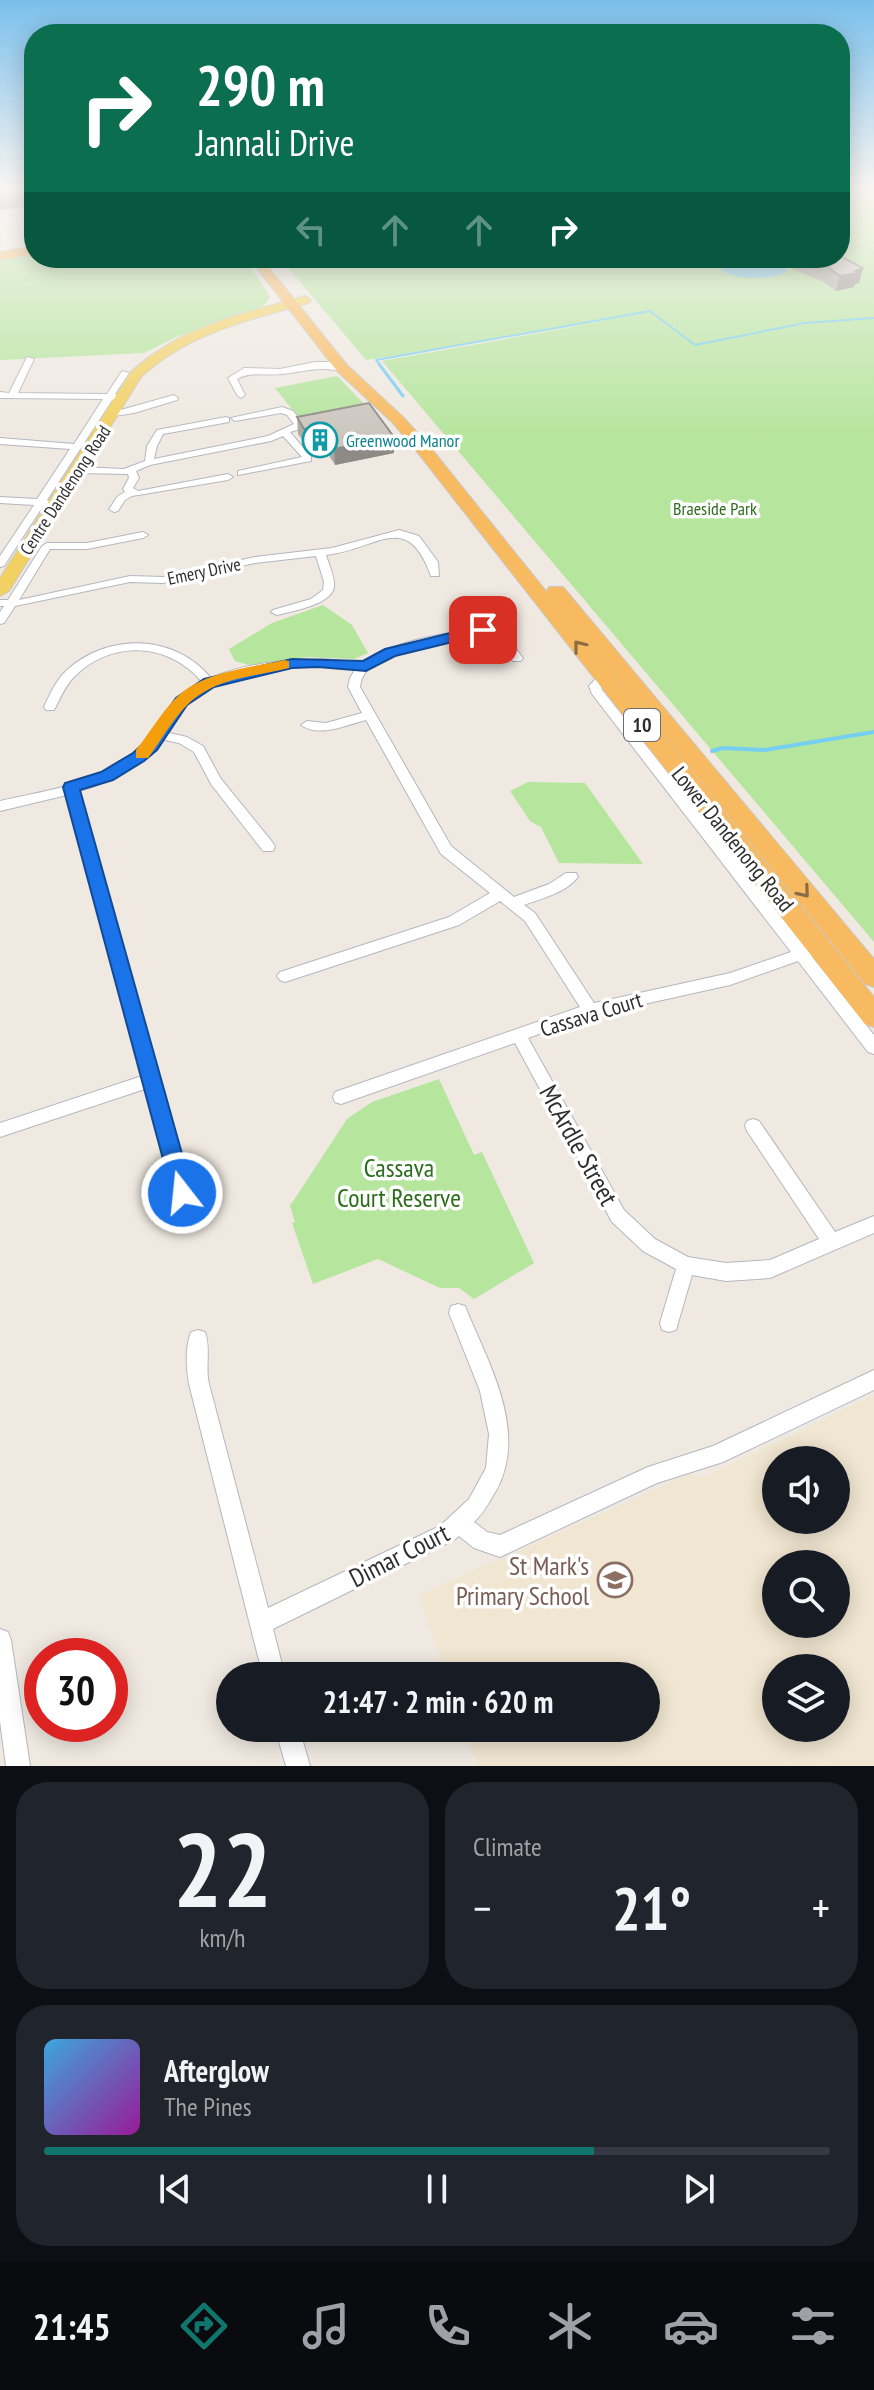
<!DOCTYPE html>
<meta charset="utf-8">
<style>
:root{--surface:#171b24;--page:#20242c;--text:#f1f3f6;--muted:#9ea1a6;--line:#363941;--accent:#0f766e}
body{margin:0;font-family:"PT Sans Narrow",sans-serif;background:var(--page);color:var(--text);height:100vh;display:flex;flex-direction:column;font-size:30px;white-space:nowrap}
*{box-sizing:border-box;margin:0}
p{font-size:26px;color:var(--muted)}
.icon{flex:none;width:44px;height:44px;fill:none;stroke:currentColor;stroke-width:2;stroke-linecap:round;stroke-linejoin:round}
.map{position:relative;height:1766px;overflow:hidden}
.drawer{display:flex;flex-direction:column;gap:16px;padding:16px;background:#0d0f14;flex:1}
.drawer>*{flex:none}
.hud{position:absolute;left:24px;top:24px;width:826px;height:244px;border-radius:32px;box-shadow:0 4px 20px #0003;background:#0b6e4f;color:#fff;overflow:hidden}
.buttons{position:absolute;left:762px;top:1446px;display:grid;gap:16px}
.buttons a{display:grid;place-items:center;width:88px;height:88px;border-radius:50%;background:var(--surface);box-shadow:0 4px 20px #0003;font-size:40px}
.speed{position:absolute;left:24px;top:1638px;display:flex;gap:16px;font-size:40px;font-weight:700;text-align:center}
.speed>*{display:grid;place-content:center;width:104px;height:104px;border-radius:50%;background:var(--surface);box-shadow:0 4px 20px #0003;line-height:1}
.speed .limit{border:12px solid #d22;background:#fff;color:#111}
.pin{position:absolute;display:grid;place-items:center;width:68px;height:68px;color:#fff;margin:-34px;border-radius:16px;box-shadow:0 4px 12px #0006}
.me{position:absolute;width:88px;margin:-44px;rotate:344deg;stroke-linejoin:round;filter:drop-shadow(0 0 6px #0008)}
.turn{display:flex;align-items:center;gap:28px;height:168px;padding:0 40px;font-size:36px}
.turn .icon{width:104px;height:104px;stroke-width:2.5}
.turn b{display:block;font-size:56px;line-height:68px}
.lanes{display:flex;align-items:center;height:76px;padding:0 40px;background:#0003;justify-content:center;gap:40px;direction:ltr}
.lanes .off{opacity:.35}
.big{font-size:60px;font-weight:800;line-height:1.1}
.drawer .widget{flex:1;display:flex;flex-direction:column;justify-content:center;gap:12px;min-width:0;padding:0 28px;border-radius:32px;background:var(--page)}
.drawer .dial{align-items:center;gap:0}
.dial b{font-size:104px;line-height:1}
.song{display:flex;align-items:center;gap:24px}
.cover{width:96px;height:96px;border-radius:12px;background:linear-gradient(135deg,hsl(200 70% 55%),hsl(300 70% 35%))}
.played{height:8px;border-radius:4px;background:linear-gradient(90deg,var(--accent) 70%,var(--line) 70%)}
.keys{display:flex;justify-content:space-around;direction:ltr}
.heat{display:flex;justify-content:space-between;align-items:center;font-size:44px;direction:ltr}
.drawer .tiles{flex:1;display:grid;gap:16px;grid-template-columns:1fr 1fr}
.widget:last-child{grid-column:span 2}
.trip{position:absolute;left:216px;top:1662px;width:444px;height:80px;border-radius:40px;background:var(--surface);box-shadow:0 4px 20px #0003;font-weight:800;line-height:80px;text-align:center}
.dock{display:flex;height:128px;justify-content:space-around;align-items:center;background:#090b0e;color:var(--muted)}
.dock .icon{width:56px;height:56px}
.dock .selected{color:var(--accent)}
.dock b{font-size:36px;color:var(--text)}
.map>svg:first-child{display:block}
.education{fill:#f0e6d1;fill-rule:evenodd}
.green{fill:#b6e59e}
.pitch{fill:#c9ec9a}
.water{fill:#75cff0}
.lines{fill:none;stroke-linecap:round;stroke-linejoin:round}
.stream-far2{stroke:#75cff0;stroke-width:2}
.stream-far1{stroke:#75cff0;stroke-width:3}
.stream{stroke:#75cff0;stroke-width:4}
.minor-casing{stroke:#b4b7c1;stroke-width:2}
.primary-casing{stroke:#c9c9c9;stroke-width:2}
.trunk-casing{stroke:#c9c9c9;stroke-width:2}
.minor{fill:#fff;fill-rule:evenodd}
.primary{fill:#f2d163;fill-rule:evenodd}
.trunk{fill:#f8ba60;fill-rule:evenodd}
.wall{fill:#afaba4}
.shaded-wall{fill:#8e8b86}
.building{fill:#cbc7bf;stroke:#8e8b86;stroke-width:2}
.oneway{stroke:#896d44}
.route{fill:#1a73e8;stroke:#114b97;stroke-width:2}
.slow{fill:#f59e0b}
.labels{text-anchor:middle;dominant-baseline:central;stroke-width:7;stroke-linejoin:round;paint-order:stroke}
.far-culture-label{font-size:18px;fill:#0d838f;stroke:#fff;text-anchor:start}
.far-street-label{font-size:18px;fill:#2e2e2e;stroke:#fff}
.far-park-label{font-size:18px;fill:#2c6e1b;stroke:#fff}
.shield{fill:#fff;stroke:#6d6d6d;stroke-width:2}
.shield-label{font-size:20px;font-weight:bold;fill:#2e2e2e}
.street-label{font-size:22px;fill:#2e2e2e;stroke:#fff}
.near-street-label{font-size:26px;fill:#2e2e2e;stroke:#fff}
.near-park-label{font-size:26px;fill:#2c6e1b;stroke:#fff}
.near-education-label{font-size:26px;fill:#785e54;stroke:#fff;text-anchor:end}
</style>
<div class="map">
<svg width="874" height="1766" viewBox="0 0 874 1766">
<rect width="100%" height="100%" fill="#efe9e1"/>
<!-- education -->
<path class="education" d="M 874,1395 L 874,1766 L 477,1766 L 464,1728 L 646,1728 L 646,1676 L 447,1676 L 419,1595 L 691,1474 L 704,1478 ZM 776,1460 L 836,1460 L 836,1520 L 776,1520 ZM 776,1564 L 836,1564 L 836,1624 L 776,1624 ZM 776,1668 L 836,1668 L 836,1728 L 776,1728 Z"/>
<!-- green -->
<g class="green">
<polygon points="840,231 874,250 874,942 382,361 606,321 366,360 280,258 840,258"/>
<polygon points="34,254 34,258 245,258 270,297 264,305 247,314 179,336 144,353 0,360 0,259"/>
<polygon points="337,376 370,410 303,423 275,388"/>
<polygon points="323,605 352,625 368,653 354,659 307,657 248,665 235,661 229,649 272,623"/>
<polygon points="528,782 585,783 643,864 559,863 541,827 530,821 510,791"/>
<polygon points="439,1079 474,1155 482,1152 534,1263 474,1299 459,1288 440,1288 378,1259 313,1284 292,1223 295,1222 290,1206 347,1119 372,1102"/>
</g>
<!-- pitch -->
<polygon class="pitch" points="874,191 874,249 840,230 840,197"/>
<!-- water -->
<path class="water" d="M 776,260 L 782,261 L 787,272 C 769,280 738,281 721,270 L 727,265 Z"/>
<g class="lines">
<!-- stream-far2 -->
<polyline class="stream-far2" points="381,366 376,360 650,311 695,345 805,323 874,318"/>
<!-- stream-far1 -->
<polyline class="stream-far1" points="379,364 403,396"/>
<!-- stream -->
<polyline class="stream" points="712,751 723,748 765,750 874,732"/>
<!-- minor casing -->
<g class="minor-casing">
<g id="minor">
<polygon points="27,357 34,359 18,393 107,394 122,371 129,373 115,394 119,397 112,400 47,500 52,503 43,506 4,566 0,567 0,556 34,505 0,503 0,497 37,499 70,449 0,444 0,438 74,444 103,399 0,398 0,392 9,393"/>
<path d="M 315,362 L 330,362 L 348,369 L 344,372 C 320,365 304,372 281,374 C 265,376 251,371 237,379 L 245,395 L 241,398 L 237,395 L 228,378 L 244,368 L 280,369 Z"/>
<polygon points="174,395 178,398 177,400 134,413 114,416 110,413"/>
<polygon points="282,407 293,411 302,422 316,420 321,423 290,432 311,457 311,461 238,475 238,471 302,457 283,436 271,441 150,465 136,471 139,478 133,488 138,491 228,474 233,477 228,480 132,496 125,500 118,511 114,512 109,509 118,496 125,492 123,489 129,478 128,474 78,473 73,470 78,467 124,469 145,461 147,446 157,430 226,417 229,418 229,422 163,434 157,446 154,459 268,436 294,424 287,415 281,413 235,421 231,418"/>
<path d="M 399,530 L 419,536 L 438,562 L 439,576 L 431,576 C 407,509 378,549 326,555 C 329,565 335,577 334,587 C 331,605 292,611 277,615 L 271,612 L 273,610 L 311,599 L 323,590 L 324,582 L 316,556 L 255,563 L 163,583 L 130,582 L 15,606 L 4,623 L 0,624 L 0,612 L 4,606 L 0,606 L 0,600 L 8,600 L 42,546 L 47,543 L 87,543 L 143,532 L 148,535 L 143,538 L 87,549 L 50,549 L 19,600 L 130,576 L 163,577 L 255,557 L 332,548 Z"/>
<path d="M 490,629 L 503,632 L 523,658 L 521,661 L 513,661 L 495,637 C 466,632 396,647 372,666 C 365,671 361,678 360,687 L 451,846 L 514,897 L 549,884 L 566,873 L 576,873 L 578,877 C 565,893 543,898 524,905 L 535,913 L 594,1003 L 730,973 L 791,952 L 592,694 L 589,686 L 600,674 L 604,673 L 610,677 L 601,687 L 602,690 L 805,947 L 825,940 L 830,942 L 832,946 L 830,950 L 812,957 L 874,1035 L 874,1054 L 868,1052 L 798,961 L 730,985 L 590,1016 L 528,1038 L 624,1210 L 655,1239 L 688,1257 L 726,1263 L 770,1260 L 819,1239 L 747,1131 L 745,1126 L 747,1121 L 753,1119 L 759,1121 L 835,1232 L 874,1216 L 874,1233 L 770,1278 L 726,1281 L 692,1275 L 678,1323 L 676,1330 L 669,1332 L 662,1330 L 660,1323 L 676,1269 L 643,1251 L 612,1222 L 515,1043 L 341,1104 L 335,1102 L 333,1097 L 335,1092 L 580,1007 L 525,921 L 500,901 L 459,925 L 285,982 L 280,980 L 277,976 L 280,972 L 449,917 L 490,893 L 441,854 L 366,720 C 346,725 319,738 301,725 L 307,721 L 326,723 L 362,713 L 348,687 L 350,678 L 356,668 C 311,663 243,666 203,691 C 187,701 176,717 165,732 L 187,737 L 203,746 L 221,779 L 273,843 L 275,847 L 273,851 L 263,851 L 211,784 L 194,752 L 179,743 L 160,739 C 140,768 112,782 79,791 L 191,1193 L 188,1199 L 182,1201 L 176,1199 L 173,1193 L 145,1089 L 0,1137 L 0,1123 L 142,1076 L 67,795 L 0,811 L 0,801 C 43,791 100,784 134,754 C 159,732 170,697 202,682 C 169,642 111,639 74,677 C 65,686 60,699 54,710 L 46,710 L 44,707 C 50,694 56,680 67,670 C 109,632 175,634 211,678 C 245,663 285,660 321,659 C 332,659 356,664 364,661 C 370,658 375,654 380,652 C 414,638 453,631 490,629 Z"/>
<path d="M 458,1304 L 465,1306 C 488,1363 529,1431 496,1491 C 489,1502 484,1513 474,1522 L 487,1532 L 500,1535 L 648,1467 L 713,1446 L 874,1370 L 874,1390 L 723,1462 L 657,1483 L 500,1557 L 474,1548 L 459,1536 L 454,1540 L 273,1629 L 285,1676 L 263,1676 L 189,1384 C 186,1367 185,1348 191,1332 L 198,1330 L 205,1332 C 211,1348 205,1367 209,1384 L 268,1608 L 440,1526 L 469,1499 L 486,1468 L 489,1434 L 480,1391 L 449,1313 L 451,1306 Z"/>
<polygon points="0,1629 8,1632 11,1640 30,1766 6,1766 0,1721"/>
<polygon points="275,1728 299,1728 310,1766 286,1766"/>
</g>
</g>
<!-- primary casing -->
<g class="primary-casing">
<path id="primary" d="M 305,296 L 311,300 L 309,303 C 249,320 188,333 141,377 L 9,591 L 0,596 L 0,578 L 131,372 C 179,327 243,313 305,296 Z"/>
</g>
<!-- trunk casing -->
<g class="trunk-casing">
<g id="trunk">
<polygon points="34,246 34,254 0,260 0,252"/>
<polygon points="249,258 261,258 347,365 403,417 430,447 549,595 547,591 549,587 563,587 874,959 874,987 865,984 564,613 874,997 874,1027 865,1024 418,453 393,423 337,371"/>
</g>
</g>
<!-- minor -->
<use href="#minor" class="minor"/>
<!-- primary -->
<use href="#primary" class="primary"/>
<!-- trunk -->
<use href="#trunk" class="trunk"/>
</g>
<!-- wall -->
<g class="wall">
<polygon points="794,258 840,258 863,268 859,283 855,284 854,287 836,291 822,281 792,269"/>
<polygon points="297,417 394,453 335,465 320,442 306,445 298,434"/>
</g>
<!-- shaded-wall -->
<g class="shaded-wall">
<polygon points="23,193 26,207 0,210 0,196"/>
<polygon points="863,268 859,283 855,284 854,287 836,291 840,276"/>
<polygon points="318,426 320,442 306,445 304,429"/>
<polygon points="394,437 394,453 335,465 334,449"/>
</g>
<!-- building -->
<g class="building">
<polygon points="0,189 21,189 23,193 0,196"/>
<polygon points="840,256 863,268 855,271 858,273 840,276 826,266 804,258 840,258"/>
<polygon points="369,403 394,437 334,449 318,426 304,429 297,417"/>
</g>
<!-- one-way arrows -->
<defs><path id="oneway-chevron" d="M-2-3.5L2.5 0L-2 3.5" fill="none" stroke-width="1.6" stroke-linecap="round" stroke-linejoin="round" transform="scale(2)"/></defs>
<g class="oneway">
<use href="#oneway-chevron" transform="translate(579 646) rotate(-129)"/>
<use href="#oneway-chevron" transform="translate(804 892) rotate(50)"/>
</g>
<!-- sky -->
<linearGradient id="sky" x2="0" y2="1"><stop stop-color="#7abfeb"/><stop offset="0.43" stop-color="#f8f5f2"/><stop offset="1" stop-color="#f8f5f2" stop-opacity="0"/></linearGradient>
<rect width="874" height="436" fill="url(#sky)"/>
<!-- route -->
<polygon class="route" points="483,625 491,630 489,633 395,656 366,671 318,667 292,668 214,687 187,705 157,750 144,761 113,780 80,790 193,1193 190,1200 182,1203 174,1200 63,787 65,783 101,772 133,753 145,742 176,698 204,679 292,659 363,661 385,649"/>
<!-- slow -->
<path class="slow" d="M 284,660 L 289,661 L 289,668 C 261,675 229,677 204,692 C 180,705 164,737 148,758 L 136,758 L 136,750 C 153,729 169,698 193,685 C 220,670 254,667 284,660 Z"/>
<!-- icons -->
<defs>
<g id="building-ring" transform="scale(1.8)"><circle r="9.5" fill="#fff" stroke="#0f9aa8" stroke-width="1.5"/><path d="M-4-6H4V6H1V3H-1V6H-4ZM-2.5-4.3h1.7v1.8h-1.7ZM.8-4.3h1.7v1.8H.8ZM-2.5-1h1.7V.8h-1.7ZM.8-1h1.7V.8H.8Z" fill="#0f9aa8"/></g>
<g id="school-ring" transform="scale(1.8)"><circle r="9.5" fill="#fff" stroke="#8d6e63" stroke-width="1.5"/><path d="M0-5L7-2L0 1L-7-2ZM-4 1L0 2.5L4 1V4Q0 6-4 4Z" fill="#8d6e63"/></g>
</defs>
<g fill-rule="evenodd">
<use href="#building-ring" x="320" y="440"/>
<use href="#school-ring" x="615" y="1580"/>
</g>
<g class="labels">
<!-- far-culture labels -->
<g class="far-culture-label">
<text x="346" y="440">Greenwood Manor</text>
</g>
<!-- far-street labels -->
<g class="far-street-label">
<text transform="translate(65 490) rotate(-57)">Centre Dandenong Road</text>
<text transform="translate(204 571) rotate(-12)">Emery Drive</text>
</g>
<!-- far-park labels -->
<g class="far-park-label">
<text x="715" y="508">Braeside Park</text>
</g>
<!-- shield labels -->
<rect class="shield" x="624" y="709" width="36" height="32" rx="6"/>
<g class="shield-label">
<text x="642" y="725">10</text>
</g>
<!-- street labels -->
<g class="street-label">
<text transform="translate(733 839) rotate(51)">Lower Dandenong Road</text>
<text transform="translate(591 1014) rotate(-17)">Cassava Court</text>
</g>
<!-- near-street labels -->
<g class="near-street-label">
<text transform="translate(579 1145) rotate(61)">McArdle Street</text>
<text transform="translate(399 1555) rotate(-27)">Dimar Court</text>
</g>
<!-- near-park labels -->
<g class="near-park-label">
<text x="399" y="1167">Cassava<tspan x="399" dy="30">Court Reserve</tspan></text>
</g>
<!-- near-education labels -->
<g class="near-education-label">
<text x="589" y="1565">St Mark's<tspan x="589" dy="30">Primary School</tspan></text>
</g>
</g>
</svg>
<div class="buttons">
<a><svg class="icon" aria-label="sound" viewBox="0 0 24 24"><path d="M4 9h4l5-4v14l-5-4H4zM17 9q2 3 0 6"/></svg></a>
<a><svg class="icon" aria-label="search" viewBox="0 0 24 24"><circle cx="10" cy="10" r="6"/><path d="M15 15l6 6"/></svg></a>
<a><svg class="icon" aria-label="layers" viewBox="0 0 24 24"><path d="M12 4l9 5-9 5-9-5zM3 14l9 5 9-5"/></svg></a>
</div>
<div class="speed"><div class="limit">30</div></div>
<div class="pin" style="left:483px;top:630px;background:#d93025"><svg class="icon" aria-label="arrive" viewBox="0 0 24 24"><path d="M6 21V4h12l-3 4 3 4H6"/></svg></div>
<svg class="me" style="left:182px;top:1193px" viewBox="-20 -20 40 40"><circle r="17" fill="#1a73e8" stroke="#fff" stroke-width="3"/><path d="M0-11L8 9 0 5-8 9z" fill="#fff"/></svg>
<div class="trip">21:47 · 2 min · 620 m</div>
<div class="hud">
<div class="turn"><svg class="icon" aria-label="right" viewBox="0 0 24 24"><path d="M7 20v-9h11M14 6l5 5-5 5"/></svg><div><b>290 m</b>Jannali Drive</div></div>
<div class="lanes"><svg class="icon off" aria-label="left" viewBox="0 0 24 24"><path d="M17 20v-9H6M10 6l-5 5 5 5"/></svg><svg class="icon off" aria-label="ahead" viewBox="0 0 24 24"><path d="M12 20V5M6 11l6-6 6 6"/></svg><svg class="icon off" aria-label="ahead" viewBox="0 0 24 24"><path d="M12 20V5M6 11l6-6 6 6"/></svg><svg class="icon" aria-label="right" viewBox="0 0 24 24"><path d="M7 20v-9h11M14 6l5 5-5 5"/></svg></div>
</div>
</div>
<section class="drawer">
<div class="tiles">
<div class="widget dial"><b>22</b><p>km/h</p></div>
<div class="widget"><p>Climate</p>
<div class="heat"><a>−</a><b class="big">21°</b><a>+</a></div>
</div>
<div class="widget">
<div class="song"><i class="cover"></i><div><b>Afterglow</b><p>The Pines</p></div></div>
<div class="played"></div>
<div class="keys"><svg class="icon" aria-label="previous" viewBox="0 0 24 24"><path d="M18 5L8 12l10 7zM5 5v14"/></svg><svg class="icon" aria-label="pause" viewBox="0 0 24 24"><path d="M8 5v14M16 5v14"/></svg><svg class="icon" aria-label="next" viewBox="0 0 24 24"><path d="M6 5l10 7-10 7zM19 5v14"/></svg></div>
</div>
</div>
</section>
<nav class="dock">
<b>21:45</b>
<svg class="icon selected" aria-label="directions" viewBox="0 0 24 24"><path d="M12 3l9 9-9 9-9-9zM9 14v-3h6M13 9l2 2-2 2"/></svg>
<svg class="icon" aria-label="music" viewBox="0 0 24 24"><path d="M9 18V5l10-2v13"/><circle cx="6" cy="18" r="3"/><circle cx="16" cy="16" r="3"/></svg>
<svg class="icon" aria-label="phone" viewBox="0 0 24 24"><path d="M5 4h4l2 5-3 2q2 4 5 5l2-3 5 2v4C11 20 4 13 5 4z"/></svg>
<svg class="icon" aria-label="climate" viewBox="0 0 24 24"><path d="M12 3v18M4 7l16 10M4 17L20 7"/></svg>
<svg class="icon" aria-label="car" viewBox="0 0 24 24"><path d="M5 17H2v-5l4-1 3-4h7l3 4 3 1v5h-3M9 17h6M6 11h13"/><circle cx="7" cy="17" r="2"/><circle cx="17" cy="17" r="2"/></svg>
<svg class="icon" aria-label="filters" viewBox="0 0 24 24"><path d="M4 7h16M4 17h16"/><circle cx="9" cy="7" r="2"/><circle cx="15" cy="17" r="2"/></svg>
</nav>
